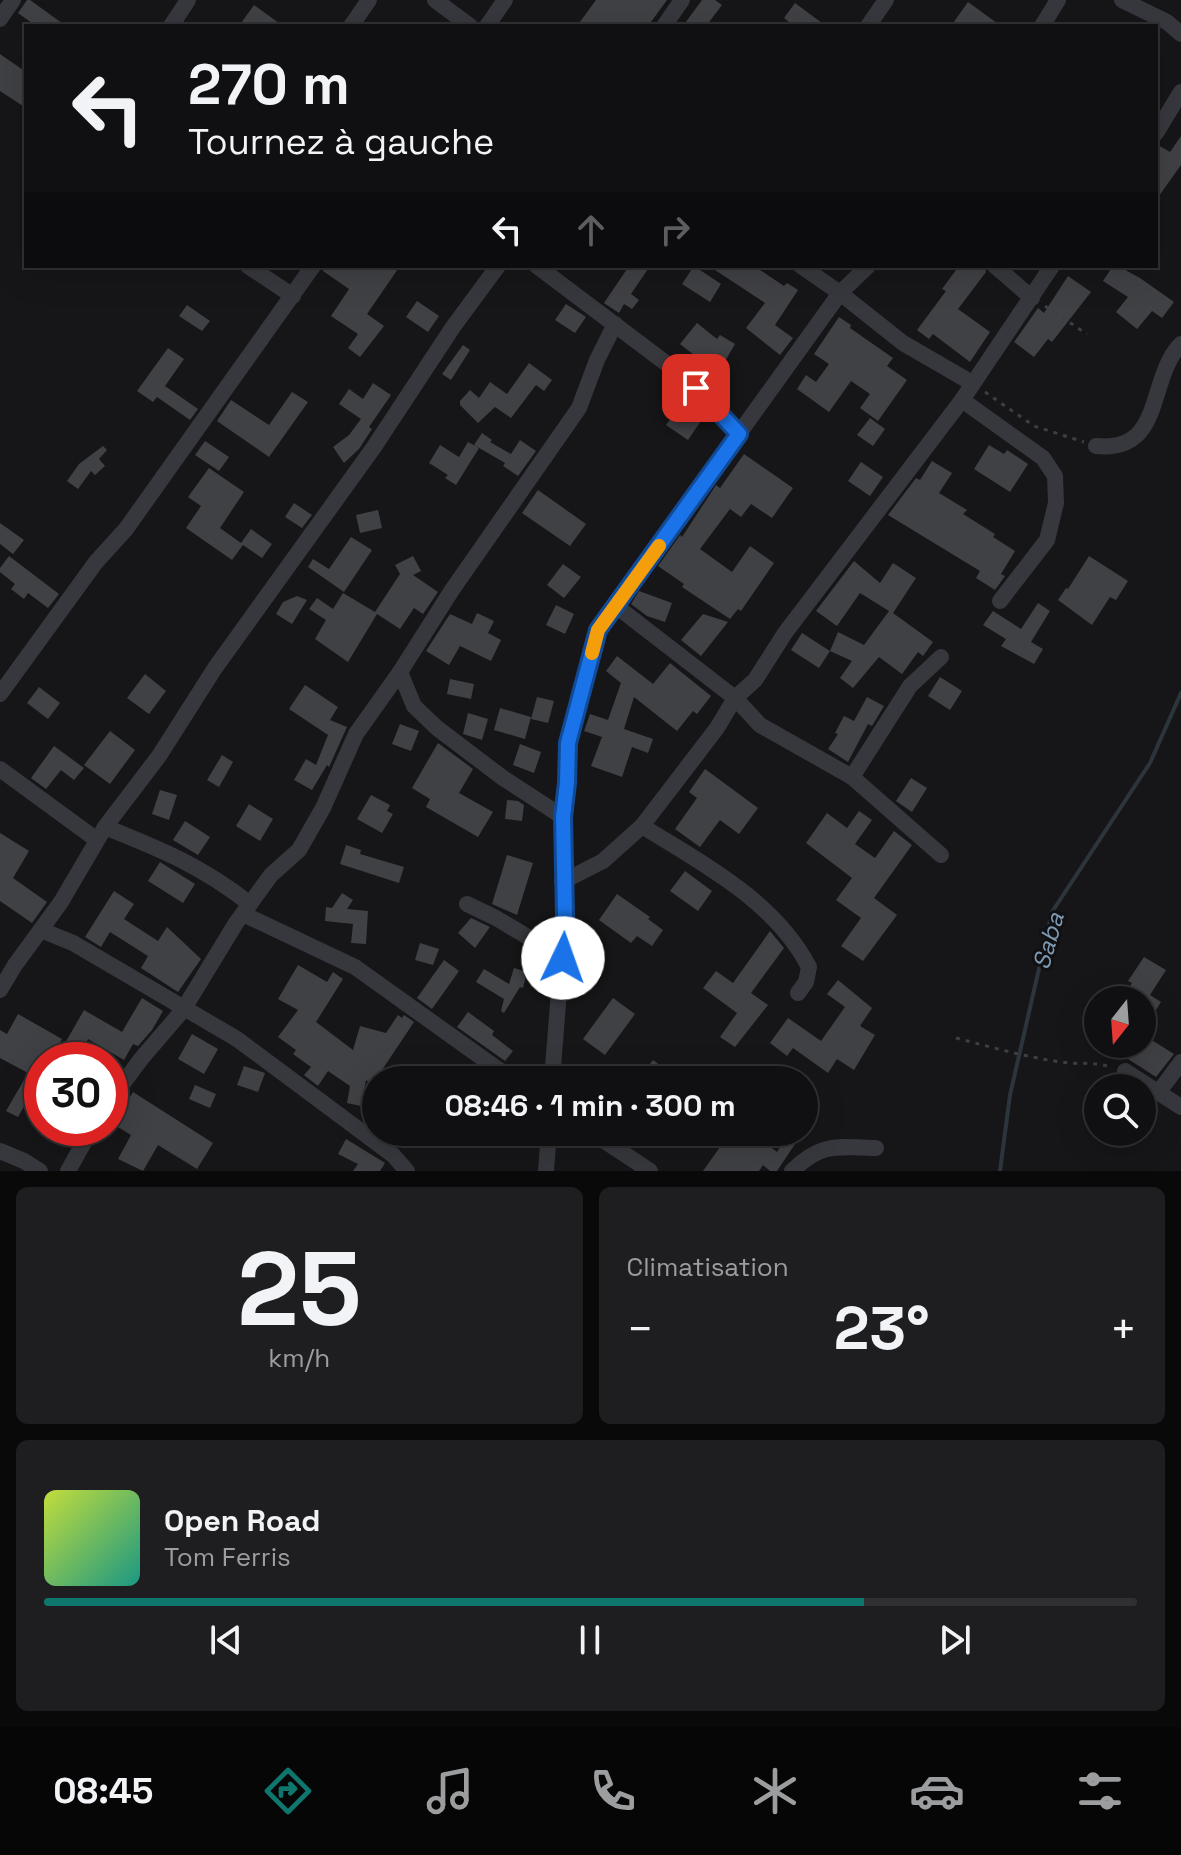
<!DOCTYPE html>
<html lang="fr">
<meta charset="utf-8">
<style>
:root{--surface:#101012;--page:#1e1e20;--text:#f1f3f6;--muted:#9c9d9f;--line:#303032;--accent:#0f766e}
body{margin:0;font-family:"Space Grotesk",sans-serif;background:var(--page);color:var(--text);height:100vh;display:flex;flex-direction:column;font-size:30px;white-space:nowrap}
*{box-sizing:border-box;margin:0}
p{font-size:26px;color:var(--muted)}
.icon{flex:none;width:44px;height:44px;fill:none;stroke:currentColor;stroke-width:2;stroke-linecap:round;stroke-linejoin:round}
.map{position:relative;height:1171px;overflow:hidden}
.side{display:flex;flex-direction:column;gap:16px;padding:16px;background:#09090a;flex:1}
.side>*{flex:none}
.banner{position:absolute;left:24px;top:24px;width:1134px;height:244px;border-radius:0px;box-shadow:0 8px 32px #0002,0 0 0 2px var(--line);background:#101012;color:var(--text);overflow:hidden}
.needle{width:52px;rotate:197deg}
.controls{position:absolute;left:1084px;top:986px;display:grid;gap:16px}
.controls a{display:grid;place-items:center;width:72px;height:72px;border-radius:50%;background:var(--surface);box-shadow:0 8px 32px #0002,0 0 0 2px var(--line);font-size:40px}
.speed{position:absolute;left:24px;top:1042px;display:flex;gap:16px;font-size:40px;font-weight:700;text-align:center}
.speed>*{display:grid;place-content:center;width:104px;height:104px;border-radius:50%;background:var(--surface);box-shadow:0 8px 32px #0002,0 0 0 2px var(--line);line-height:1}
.speed .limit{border:12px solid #d22;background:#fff;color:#111}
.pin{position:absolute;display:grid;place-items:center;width:68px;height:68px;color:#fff;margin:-34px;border-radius:16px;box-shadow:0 4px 12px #0006}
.me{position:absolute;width:88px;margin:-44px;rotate:3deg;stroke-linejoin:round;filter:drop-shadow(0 0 6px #0008)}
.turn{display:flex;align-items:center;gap:28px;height:168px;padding:0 32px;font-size:36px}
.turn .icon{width:104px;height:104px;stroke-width:2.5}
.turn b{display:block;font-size:56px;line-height:68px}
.lanes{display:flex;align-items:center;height:76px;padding:0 32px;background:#0003;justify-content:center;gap:40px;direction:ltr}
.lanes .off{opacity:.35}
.big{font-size:60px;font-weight:800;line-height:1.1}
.side .widget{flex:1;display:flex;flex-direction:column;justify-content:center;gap:12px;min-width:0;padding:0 28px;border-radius:12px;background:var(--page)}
.side .dial{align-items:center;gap:0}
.dial b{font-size:104px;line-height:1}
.song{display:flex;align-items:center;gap:24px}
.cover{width:96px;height:96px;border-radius:12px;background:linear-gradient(135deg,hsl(70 70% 55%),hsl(170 70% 35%))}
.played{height:8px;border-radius:4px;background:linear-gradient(90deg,var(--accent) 75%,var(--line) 75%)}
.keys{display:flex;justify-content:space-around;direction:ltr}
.heat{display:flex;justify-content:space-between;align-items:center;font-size:44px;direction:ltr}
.side .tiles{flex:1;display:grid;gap:16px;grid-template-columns:1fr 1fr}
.widget:last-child{grid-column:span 2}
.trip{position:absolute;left:362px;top:1066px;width:456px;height:80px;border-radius:40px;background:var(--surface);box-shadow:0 8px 32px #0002,0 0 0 2px var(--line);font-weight:800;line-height:80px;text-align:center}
.menu{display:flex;height:128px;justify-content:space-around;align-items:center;background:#060607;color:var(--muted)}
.menu .icon{width:56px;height:56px}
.menu .on{color:var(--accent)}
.menu b{font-size:36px;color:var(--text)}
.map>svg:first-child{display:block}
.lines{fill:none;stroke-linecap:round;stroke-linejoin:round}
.stream{stroke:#2c353c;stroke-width:4}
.building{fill:#404145}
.path{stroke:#3d3f44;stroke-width:3;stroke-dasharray:4 6;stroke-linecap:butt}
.minor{stroke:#37383d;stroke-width:16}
.route-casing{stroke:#114b97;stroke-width:20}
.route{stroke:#1a73e8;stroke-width:14}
.slow{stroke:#f59e0b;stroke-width:14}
.labels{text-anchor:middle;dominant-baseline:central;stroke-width:6;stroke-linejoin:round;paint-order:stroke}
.water-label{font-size:24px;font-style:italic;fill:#7f9bb3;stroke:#111113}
</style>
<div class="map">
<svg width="1181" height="1171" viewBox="0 0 1181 1171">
<rect width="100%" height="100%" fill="#161618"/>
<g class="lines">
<!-- stream -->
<polyline class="stream" points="1000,1171 1010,1095 1052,912 1150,763 1181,693"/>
</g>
<!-- building -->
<g class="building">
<polygon points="27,0 30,0 66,26 36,26 18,13"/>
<polygon points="596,0 667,0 648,26 577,26"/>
<polygon points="702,0 715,0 722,5 706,26 683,26"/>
<polygon points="968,2 1001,26 951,26"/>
<polygon points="795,3 826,26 794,26 784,18"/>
<polygon points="254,5 283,26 239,26"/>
<polygon points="0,54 26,72 26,108 0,91"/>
<polygon points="1181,136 1181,165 1156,200 1156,144 1170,152"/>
<polygon points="324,266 400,266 367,314 384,326 360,357 348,348 358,334 331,316 349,289 323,271"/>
<polygon points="629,266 650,266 631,294 639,300 632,309 624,304 619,313 604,303"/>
<polygon points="694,266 721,284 710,302 682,284"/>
<polygon points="709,266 754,266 784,286 787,283 798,290 775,325 793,338 780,355 746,328 765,303"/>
<polygon points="959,266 984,266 986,272 958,309 990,332 970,362 933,334 929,339 917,330 946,291 942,289"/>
<polygon points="1113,266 1118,266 1140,278 1174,302 1162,318 1152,311 1137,329 1116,312 1128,297 1103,281"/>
<polygon points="1068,276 1091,292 1052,342 1048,339 1034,357 1014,342 1038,308 1044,313"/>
<polygon points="417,301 439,316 428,332 406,317"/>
<polygon points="566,304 586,317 575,333 555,320"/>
<polygon points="187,305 210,321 202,331 179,316"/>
<polygon points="839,317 851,325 850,328 893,358 887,366 907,380 878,421 860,408 870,394 851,381 829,412 797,389 806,375 816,382 829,364 814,354"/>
<polygon points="697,323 717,339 720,335 735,344 717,375 702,367 704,363 680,344"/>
<polygon points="463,345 470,350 451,380 442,374"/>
<polygon points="168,348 184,359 165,386 198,409 190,420 157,397 153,402 137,391"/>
<polygon points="529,363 552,380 544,391 536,385 511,418 495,407 478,423 460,405 460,401 470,390 479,398 490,382 507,394"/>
<polygon points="373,383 391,395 369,427 372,429 359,449 344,463 333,447 349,435 361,419 339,404 349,389 363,399"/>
<polygon points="292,392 308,402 269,457 217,421 231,400 269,425"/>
<polygon points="681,404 703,418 688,440 666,425"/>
<polygon points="870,418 885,429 873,446 857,435"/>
<polygon points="482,433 492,440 490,442 511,454 520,440 536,451 518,476 503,466 505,463 474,445"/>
<polygon points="205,441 229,457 219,471 195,455"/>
<polygon points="468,442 479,448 456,485 445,478 448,475 429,463 440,445 459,457"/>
<polygon points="989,445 1004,454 1007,450 1028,464 1010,492 974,469"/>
<polygon points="103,446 107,450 99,459 105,466 95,475 91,471 78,489 67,481 79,464"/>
<polygon points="744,454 793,488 772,518 751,504 741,517 730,509 700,549 732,572 750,546 774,563 741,611 738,609 730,619 682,587 684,584 658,566 680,535 682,537 716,485 720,488"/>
<polygon points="932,461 952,473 939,493 967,510 963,514 995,534 993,537 1015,551 1001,574 1005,576 995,590 976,578 980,571 888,515 916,478 920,480"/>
<polygon points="861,462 883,477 870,496 848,481"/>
<polygon points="209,468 244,492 220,528 241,543 251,529 272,544 262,558 243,545 232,560 186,528 201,506 188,497"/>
<polygon points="538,490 586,524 570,546 522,513"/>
<polygon points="294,503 312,515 302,528 285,517"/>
<polygon points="378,510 382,528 360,533 356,515"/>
<polygon points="0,523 24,540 13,554 0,544"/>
<polygon points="351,537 372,550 344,592 308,567 313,559 329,569"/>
<polygon points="9,556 59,594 48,608 28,593 24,599 11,589 15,584 0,572 0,568"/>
<polygon points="413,556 421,571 413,575 438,592 423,614 414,608 400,629 377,614 348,662 315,639 326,620 309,609 317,598 333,609 343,593 375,612 400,574 395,565"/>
<polygon points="1089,556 1128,581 1116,600 1110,597 1092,625 1058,600 1066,588 1068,589"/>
<polygon points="854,561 880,583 893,563 916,578 893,613 933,642 923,656 918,652 902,674 879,657 853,688 840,678 852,661 830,651 838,632 864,645 889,611 860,593 837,626 816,611"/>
<polygon points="563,564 581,577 564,598 547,585"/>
<polygon points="639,591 672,603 665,622 647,616 631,604"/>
<polygon points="297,596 307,600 292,624 276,614 283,602"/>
<polygon points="1038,603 1050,611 1031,642 1043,649 1034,664 1001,646 1006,639 983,625 993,611 1021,629"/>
<polygon points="556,605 574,614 565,634 546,625"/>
<polygon points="477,613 494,621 488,633 501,640 491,661 460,646 449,665 426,651 450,614 472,624"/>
<polygon points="703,614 728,622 701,656 681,640"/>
<polygon points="802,633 830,651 819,668 791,650"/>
<polygon points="617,656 653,684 670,663 711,696 697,714 693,711 677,731 634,697 624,729 653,739 648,753 632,747 622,777 591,766 602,737 584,731 590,714 608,720 621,683 606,671"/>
<polygon points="145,674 166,691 149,714 127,698"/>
<polygon points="940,677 962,691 950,710 928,696"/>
<polygon points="450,679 474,684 471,699 447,694"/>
<polygon points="305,685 338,707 330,720 347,727 329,767 327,765 312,790 294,780 306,759 316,765 328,735 289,709"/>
<polygon points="39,687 60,703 48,719 27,703"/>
<polygon points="537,697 554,701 548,723 531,719"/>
<polygon points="867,697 884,706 872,726 868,724 848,762 828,749 838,734 835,733 844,716 854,721"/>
<polygon points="500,708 531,717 525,739 494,730"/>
<polygon points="468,713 488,719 482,740 463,734"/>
<polygon points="400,724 419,731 411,751 392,744"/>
<polygon points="110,731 135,750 110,784 84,765"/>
<polygon points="438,743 473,769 459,793 493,812 478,837 426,807 430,799 412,788"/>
<polygon points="520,744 541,752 534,773 513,765"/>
<polygon points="54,746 84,768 74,780 61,770 46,789 31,778"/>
<polygon points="222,755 233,762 219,787 207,780"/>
<polygon points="705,769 758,808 739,834 720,820 700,847 675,829 697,798 689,792"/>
<polygon points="911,778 927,788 912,812 896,801"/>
<polygon points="160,790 177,795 169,820 152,814"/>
<polygon points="371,795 390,805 387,811 393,814 382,833 357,819"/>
<polygon points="507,800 518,801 524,805 522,821 505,819"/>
<polygon points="249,804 273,819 260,841 236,826"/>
<polygon points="859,811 872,820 855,844 875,858 894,831 912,845 874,898 897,915 863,961 841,946 861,918 836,900 852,878 806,843 827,813 847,828"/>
<polygon points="185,821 210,837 198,855 173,840"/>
<polygon points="0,833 29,851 13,878 47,902 32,923 0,901"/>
<polygon points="346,845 361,850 360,854 404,867 399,883 340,864"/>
<polygon points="507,855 533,863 517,915 492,904"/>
<polygon points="160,862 195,884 183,903 148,881"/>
<polygon points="685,871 712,891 698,911 670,891"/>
<polygon points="114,891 134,904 124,919 158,941 167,927 201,959 178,992 141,968 148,956 110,932 101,947 85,937"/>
<polygon points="342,893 353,900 347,909 368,911 366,944 351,943 353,924 325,921 326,907 332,908"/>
<polygon points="617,894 650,917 648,919 663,930 652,946 637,936 631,943 599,920"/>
<polygon points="471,918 490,927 475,948 458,933"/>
<polygon points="770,931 784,948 751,993 768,1005 735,1047 720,1037 737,1013 703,988 716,971 733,983"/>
<polygon points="420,943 439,949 433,965 415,960"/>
<polygon points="1144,957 1166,970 1150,995 1161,1002 1142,1032 1142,1000 1121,1000 1132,983 1128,981"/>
<polygon points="444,960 459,971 432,1009 417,998"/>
<polygon points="298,965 327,982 333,972 343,979 316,1022 353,1050 360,1026 386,1033 398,1015 402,1018 404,1015 414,1022 382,1070 398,1080 376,1080 376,1087 366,1080 361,1106 347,1103 350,1086 328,1071 318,1086 304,1075 311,1067 293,1054 296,1050 278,1037 298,1010 278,999"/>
<polygon points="514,968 527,972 523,988 520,987 504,1013 501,1011 504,999 476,982 484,969 509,984"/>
<polygon points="838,980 872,1008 860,1026 875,1035 854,1070 837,1059 828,1073 793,1048 787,1056 770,1043 788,1018 821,1041 845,1007 827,994"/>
<polygon points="142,998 163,1011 152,1030 138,1046 133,1044 124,1060 88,1039 80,1054 64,1045 84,1010 122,1032"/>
<polygon points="613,998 635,1014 605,1055 583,1039"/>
<polygon points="468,1012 494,1031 492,1035 513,1051 505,1061 457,1027"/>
<polygon points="18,1014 62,1039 50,1060 42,1060 42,1074 18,1117 6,1111 28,1073 0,1058 0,1030 7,1034"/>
<polygon points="192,1034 218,1049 204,1074 178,1059"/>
<polygon points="1142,1034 1174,1054 1156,1077 1125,1057 1134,1044 1142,1044"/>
<polygon points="653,1060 669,1072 663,1080 638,1080"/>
<polygon points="244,1066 265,1073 258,1092 237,1085"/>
<polygon points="195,1085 216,1094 210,1108 189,1099"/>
<polygon points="133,1092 213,1143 197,1169 158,1145 143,1171 118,1159 131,1135 113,1124"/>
<polygon points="714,1132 751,1132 777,1152 790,1132 803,1132 777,1171 770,1171 763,1165 759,1171 703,1171 725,1140"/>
<polygon points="346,1139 385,1163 380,1171 353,1171 358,1164 338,1154"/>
</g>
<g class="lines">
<!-- path -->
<g class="path">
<polyline points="1045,306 1087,334"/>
<polyline points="985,392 1034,426 1084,442"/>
<path d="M 956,1038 C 991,1047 1025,1057 1061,1062 C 1078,1065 1094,1061 1110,1067"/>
</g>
<!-- minor -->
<g class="minor">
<polyline points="435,0 470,26"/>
<polyline points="1122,0 1167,22 1181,34"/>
<polyline points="0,19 13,0"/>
<polyline points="171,26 188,0"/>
<polyline points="351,26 369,0"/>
<polyline points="487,26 505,0"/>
<polyline points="664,26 682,0"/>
<polyline points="868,26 886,0"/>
<polyline points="1042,26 1058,0"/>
<polyline points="1156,133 1181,92"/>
<polyline points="248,266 293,296"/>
<polyline points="537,266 671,367 696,388 739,434"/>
<polyline points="801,266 840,293 903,343 972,383"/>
<polyline points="995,266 1032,298"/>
<polyline points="962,400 1043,458 1055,476 1056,503 1047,540 1000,601"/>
<path d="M 1096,446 C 1165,453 1147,378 1181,344"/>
<polyline points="616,606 735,698 760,725 852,777 941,855"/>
<polyline points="400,672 414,706 437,728 503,778 563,817"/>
<polyline points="0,694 96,562 126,529 313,266"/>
<polyline points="0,769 97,840"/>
<polyline points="852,777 910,686 941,657"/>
<path d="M 642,826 C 703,864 775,901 809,967 L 806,982 L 798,993"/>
<path d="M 105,827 C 160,849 202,866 250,904"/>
<polyline points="562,882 603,861 642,826 717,728 735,698 755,680 785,633 962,400 1052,266"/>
<polyline points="467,904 496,918 563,958"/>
<polyline points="243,914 355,967 513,1080"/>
<polyline points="41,930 73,943 237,1039 393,1155 407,1171"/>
<polyline points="0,990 15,965 61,902 105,827 159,756 215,668 374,447 453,327 498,266"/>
<polyline points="1125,1071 1181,1107"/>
<polyline points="552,1080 565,915 563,817 567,783 568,743 598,630 840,293 868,266"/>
<polyline points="1158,1093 1181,1062"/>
<polyline points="110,1101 141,1059 183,1010 236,923 271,875 299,850 323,808 356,734 400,672 452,590 579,408 597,360 615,324"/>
<polyline points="591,1132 650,1171"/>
<polyline points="0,1151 24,1161 40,1171"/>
<polyline points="68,1171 92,1128"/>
<polyline points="546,1171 549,1132"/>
<path d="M 792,1171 C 822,1142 837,1147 876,1148"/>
</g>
</g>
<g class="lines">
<!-- route casing -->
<g class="route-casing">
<polyline id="route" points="563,958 565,915 563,817 567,783 568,743 598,630 739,434 696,388"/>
</g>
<!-- route -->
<use href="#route" class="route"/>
<!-- slow -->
<polyline class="slow" points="592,653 598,630 659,546"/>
</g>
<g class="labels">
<!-- water labels -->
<g class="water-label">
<text transform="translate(1048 941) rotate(-74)">Saba</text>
</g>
</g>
</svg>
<div class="controls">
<a><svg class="needle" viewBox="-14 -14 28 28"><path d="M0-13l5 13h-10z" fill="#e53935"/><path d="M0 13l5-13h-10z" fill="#9c9d9f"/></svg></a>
<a><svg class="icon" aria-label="search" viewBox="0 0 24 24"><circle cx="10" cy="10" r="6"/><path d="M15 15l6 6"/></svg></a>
</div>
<div class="speed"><div class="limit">30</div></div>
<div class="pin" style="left:696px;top:388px;background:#d93025"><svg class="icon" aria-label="arrive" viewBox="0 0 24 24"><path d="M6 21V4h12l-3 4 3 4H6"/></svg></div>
<svg class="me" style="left:563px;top:958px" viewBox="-20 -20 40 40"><circle r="19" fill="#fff"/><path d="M0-13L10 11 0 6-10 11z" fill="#1a73e8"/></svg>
<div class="trip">08:46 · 1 min · 300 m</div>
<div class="banner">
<div class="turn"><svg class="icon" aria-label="left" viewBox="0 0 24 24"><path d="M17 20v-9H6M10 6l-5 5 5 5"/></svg><div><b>270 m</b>Tournez à gauche</div></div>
<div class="lanes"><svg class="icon" aria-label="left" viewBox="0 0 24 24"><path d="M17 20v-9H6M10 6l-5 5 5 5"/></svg><svg class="icon off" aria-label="ahead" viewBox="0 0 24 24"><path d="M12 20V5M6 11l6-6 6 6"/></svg><svg class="icon off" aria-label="right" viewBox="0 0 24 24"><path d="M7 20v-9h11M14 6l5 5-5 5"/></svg></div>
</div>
</div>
<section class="side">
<div class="tiles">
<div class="widget dial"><b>25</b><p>km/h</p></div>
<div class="widget"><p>Climatisation</p>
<div class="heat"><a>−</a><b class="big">23°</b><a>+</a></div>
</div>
<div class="widget">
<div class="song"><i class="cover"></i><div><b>Open Road</b><p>Tom Ferris</p></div></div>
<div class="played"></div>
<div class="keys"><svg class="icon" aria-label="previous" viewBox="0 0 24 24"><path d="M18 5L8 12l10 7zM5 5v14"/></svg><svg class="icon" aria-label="pause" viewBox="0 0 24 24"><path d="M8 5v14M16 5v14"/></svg><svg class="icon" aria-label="next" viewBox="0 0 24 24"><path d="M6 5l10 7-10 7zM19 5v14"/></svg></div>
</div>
</div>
</section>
<nav class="menu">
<b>08:45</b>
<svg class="icon on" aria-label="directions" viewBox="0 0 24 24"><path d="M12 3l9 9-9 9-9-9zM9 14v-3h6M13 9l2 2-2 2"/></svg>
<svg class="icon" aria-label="music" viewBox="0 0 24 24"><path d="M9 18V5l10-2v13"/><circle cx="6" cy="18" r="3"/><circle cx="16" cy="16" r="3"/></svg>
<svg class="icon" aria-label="phone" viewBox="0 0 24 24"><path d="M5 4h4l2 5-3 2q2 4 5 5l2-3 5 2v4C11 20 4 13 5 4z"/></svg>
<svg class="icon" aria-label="climate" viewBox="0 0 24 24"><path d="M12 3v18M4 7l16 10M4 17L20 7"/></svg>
<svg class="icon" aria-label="car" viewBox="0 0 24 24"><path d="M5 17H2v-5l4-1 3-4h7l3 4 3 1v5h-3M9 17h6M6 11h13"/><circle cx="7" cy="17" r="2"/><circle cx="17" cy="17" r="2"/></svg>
<svg class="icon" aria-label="filters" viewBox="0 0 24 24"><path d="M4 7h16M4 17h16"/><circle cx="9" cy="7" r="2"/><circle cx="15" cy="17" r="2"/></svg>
</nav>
